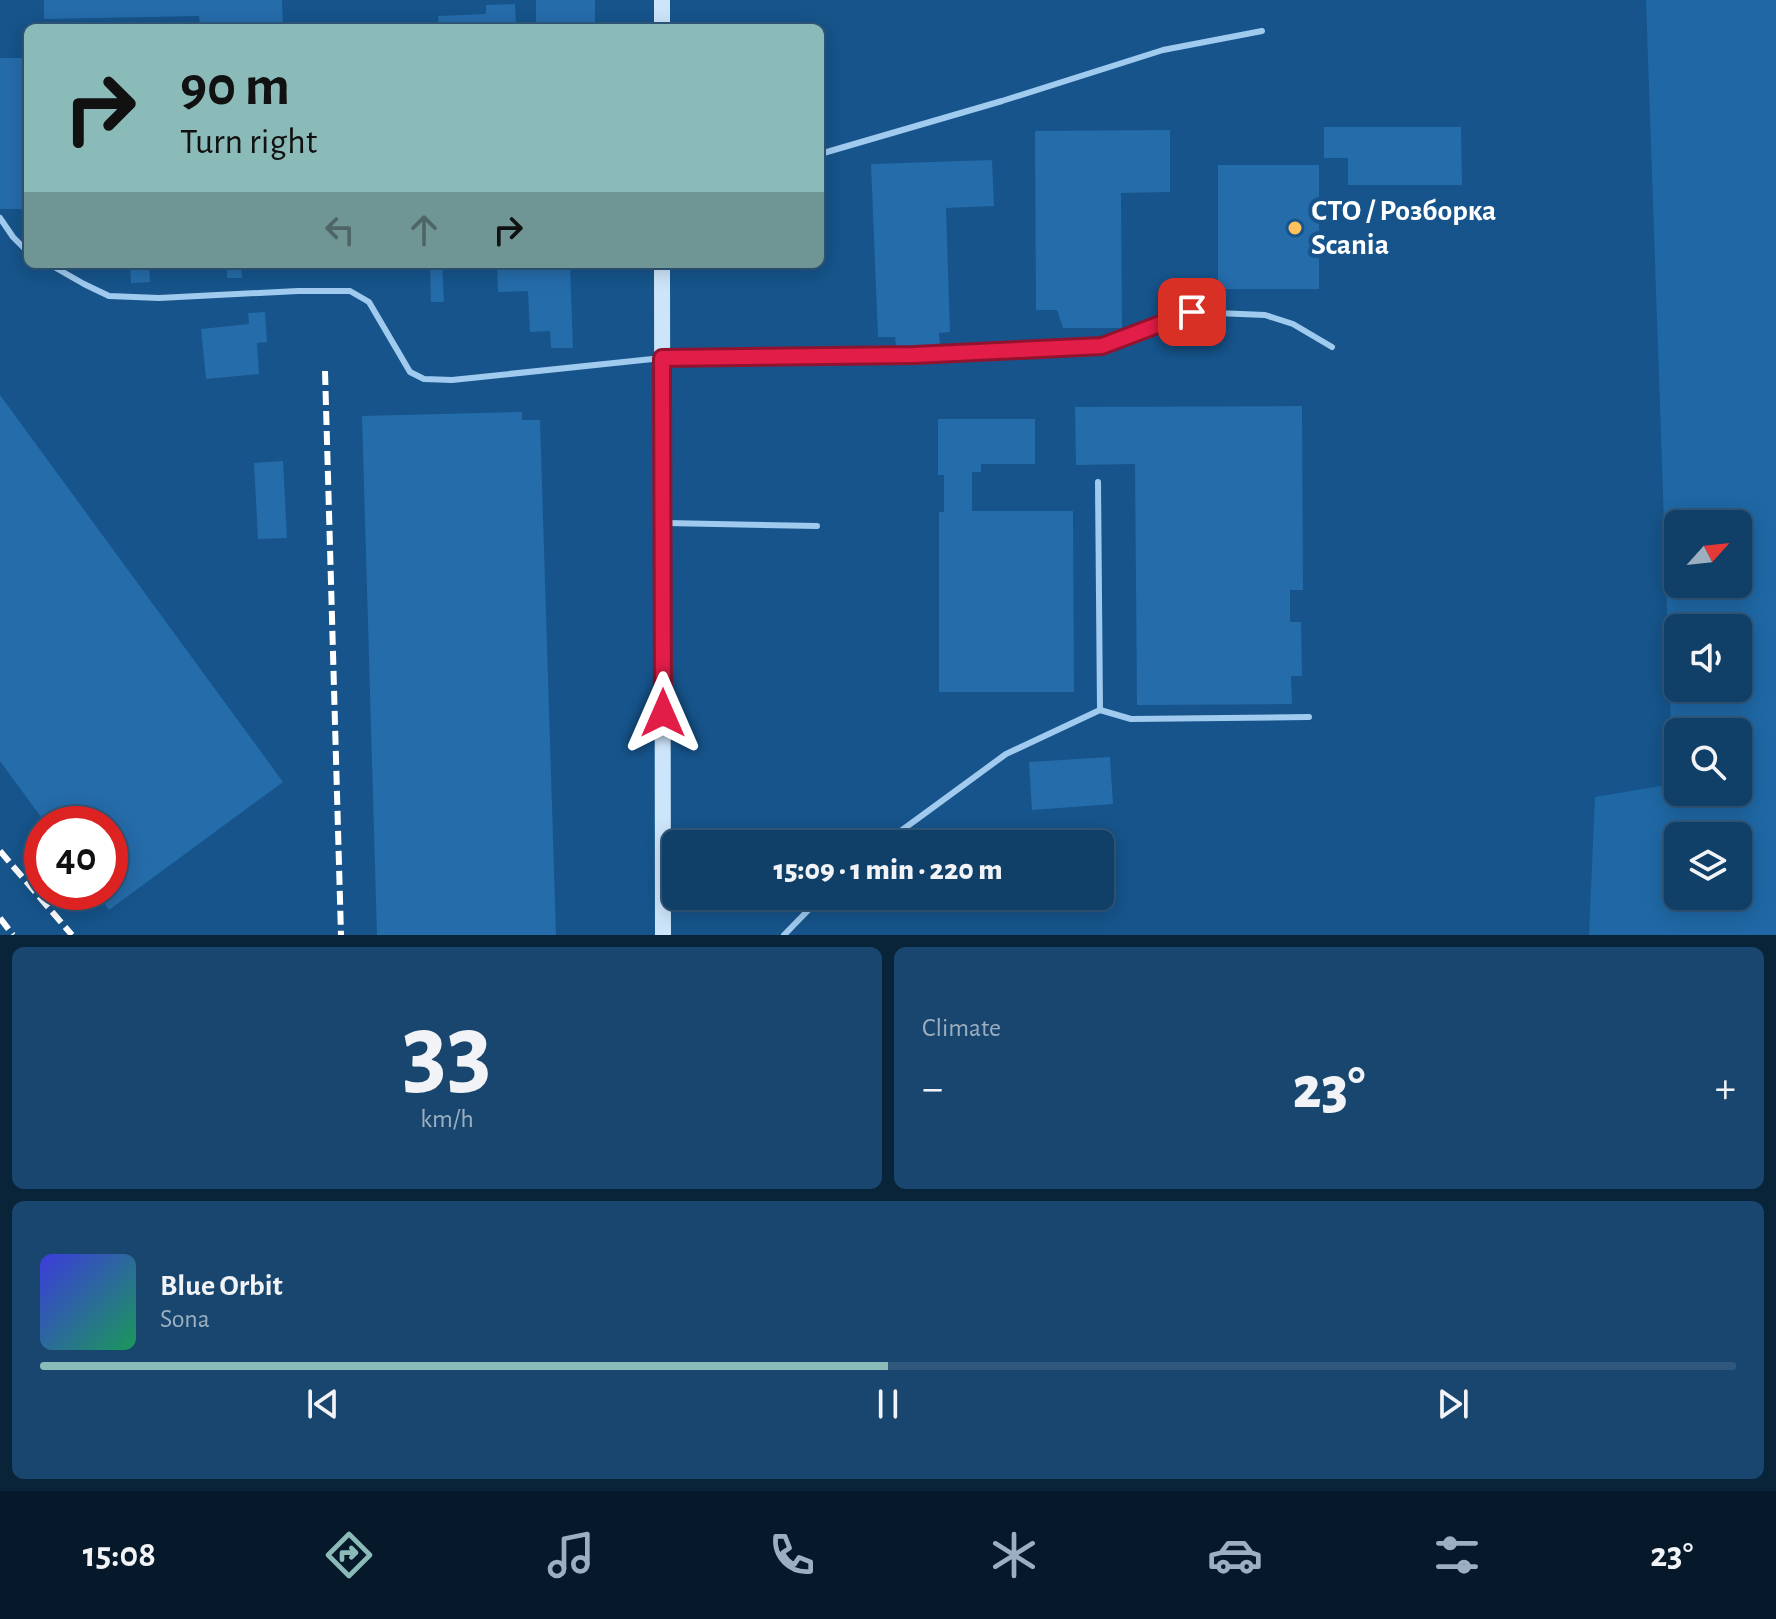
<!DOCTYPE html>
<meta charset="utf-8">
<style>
:root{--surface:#103f68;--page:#19466e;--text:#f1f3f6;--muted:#9cafc0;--line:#30587c;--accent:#8bbbb9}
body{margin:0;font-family:"Alegreya Sans",sans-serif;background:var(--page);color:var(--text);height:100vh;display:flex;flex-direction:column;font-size:30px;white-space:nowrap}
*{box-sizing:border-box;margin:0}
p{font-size:26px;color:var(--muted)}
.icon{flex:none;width:44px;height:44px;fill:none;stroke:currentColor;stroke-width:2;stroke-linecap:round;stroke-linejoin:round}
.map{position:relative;height:935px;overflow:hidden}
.side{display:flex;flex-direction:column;gap:12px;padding:12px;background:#092339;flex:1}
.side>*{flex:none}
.hud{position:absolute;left:24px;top:24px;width:800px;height:244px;border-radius:12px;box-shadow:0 4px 20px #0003,0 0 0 2px var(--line);background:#8bbbb9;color:#111;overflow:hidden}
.needle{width:52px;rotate:63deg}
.fabs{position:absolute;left:1664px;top:510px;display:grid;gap:16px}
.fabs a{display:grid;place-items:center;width:88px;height:88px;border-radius:12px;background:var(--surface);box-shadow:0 4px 20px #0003,0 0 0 2px var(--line);font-size:40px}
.speed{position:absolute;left:24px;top:806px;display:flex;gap:16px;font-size:40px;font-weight:700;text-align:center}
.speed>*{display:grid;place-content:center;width:104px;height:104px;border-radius:50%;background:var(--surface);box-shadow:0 4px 20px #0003,0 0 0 2px var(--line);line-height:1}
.speed .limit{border:12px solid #d22;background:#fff;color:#111}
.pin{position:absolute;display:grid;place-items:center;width:68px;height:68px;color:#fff;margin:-34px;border-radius:16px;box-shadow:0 4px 12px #0006}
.me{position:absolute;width:88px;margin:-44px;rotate:0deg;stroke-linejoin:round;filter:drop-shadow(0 0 6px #0008)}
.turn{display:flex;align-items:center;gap:28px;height:168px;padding:0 24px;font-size:36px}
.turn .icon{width:104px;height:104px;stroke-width:2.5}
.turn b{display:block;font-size:56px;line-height:68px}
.lanes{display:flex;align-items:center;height:76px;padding:0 24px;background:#0003;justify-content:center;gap:40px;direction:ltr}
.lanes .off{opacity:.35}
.big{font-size:60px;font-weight:800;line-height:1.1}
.side .widget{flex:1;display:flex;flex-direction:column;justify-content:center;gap:12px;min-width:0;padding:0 28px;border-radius:12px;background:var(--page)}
.side .dial{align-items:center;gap:0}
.dial b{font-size:104px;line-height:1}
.song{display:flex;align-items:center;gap:24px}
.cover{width:96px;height:96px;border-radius:12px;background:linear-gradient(135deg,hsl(240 70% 55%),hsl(150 70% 35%))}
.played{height:8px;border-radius:4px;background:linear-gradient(90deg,var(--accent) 50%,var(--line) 50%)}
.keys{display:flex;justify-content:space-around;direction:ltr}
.heat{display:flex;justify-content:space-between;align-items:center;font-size:44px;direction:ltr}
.side .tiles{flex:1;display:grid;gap:12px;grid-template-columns:1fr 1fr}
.widget:last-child{grid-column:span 2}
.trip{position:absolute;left:662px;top:830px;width:452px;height:80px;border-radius:12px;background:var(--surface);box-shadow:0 4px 20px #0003,0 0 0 2px var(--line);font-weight:800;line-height:80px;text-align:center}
.tabs{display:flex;height:128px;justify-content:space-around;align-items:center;background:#06192a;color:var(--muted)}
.tabs .icon{width:56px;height:56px}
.tabs .active{color:var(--accent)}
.tabs b{font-size:36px;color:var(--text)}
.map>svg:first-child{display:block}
.green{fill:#1f68a5;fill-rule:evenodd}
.building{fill:#256caa}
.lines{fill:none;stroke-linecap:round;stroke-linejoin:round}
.lane{stroke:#a0cbef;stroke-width:6}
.secondary{stroke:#cde5fa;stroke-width:16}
.rail{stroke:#fff;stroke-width:6;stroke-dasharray:14 6;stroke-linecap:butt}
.route-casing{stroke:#92132f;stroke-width:20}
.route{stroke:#e11d48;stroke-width:14}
.poi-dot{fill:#ffc15d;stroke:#16548b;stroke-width:3}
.labels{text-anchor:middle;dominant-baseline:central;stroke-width:8;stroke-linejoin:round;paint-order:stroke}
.poi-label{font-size:30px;font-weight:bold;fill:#fff;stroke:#16548b;text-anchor:start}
</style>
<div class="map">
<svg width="1776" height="935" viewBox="0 0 1776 935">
<rect width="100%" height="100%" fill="#16548b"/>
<!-- green -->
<path class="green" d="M 1646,0 L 1776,0 L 1776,935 L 1589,935 L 1595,797 L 1673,784 ZM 1678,524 L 1738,524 L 1738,584 L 1678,584 ZM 1678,628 L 1738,628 L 1738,688 L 1678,688 ZM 1678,732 L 1738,732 L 1738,792 L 1678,792 ZM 1678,836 L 1738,836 L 1738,896 L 1678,896 Z"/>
<!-- building -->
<g class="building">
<polygon points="44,0 282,0 283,28 200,28 199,16 44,19"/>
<rect x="536" y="0" width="59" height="28"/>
<polygon points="515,4 516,28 439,28 438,16 486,14 486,5"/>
<rect x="0" y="58" width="28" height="151"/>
<polygon points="1324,127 1461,127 1462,185 1348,185 1348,158 1324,158"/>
<polygon points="1170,130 1170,192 1121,193 1122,328 1063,328 1057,310 1036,310 1035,131"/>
<polygon points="992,160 994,206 946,208 950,332 939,333 940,345 896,346 895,337 878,337 871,164"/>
<rect x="1218" y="165" width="101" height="124"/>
<polygon points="130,264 149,264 150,282 131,283"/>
<polygon points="227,264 241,264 242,278 227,278"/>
<polygon points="430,264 442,264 444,302 431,302"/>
<polygon points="497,264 570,264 573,348 551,348 550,331 530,332 528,291 498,292"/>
<polygon points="265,312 267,342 257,343 259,374 206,379 201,329 249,324 248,313"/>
<polygon points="0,395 283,782 109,910 96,892 110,892 110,824 46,824 0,761"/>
<polygon points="1302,406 1303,590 1290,590 1290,622 1301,622 1302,676 1291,676 1292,704 1137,705 1135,464 1076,465 1075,407"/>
<polygon points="522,412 522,420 540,420 556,935 377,935 362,416"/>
<polygon points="938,419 1035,419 1035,464 981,464 981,472 972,472 972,511 1073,511 1074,692 939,692 939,512 944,512 944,475 938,475"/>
<polygon points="283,461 287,538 258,539 254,463"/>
<polygon points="1110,757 1113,804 1032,810 1029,762"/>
</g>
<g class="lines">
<!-- lane -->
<g class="lane">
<polyline points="820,154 1002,101 1163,50 1262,31"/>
<polyline points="0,218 13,237 28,252"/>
<polyline points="49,264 84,284 109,296 159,298 298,291 350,291 369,302 410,372 424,379 452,380 662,358 914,355 1102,346 1192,312 1265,315 1293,324 1332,347"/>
<polyline points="1098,482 1100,710 1131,719 1309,717"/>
<polyline points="666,523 817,526"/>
<polyline points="883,844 1006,754 1100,710"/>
<polyline points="784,935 822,896"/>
</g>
<!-- secondary -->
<g class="secondary">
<polyline points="662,0 662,28"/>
<polyline points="662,264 663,935"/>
</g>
<!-- rail -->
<g class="rail">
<polyline points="325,371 341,935"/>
<polyline points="0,851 72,935"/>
<polyline points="0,918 13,935"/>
</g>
</g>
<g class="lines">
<!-- route casing -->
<g class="route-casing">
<polyline id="route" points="663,713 662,358 914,355 1102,346 1192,312"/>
</g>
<!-- route -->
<use href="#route" class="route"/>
</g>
<!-- markers -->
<circle class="poi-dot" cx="1295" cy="228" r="8"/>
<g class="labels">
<!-- poi labels -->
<g class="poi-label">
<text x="1311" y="211">СТО / Розборка<tspan x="1311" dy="34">Scania</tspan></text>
</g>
</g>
</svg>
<div class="fabs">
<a><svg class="needle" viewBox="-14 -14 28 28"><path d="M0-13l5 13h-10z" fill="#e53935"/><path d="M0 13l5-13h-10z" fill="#9cafc0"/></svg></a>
<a><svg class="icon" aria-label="sound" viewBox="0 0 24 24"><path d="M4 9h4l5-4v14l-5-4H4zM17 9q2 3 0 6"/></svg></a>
<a><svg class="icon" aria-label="search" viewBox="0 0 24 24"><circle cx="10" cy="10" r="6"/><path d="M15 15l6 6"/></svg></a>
<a><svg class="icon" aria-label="layers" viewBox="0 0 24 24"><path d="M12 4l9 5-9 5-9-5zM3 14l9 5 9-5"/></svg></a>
</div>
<div class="speed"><div class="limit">40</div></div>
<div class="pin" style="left:1192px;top:312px;background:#d93025"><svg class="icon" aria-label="arrive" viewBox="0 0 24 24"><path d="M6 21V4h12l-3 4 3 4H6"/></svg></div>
<svg class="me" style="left:663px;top:713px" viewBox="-20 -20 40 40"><path d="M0-17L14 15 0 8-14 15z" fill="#e11d48" stroke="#fff" stroke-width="4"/></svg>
<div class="trip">15:09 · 1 min · 220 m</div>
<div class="hud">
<div class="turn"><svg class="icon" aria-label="right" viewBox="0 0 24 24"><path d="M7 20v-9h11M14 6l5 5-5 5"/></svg><div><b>90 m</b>Turn right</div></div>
<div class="lanes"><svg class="icon off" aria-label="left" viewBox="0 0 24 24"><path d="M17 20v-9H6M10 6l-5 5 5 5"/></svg><svg class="icon off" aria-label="ahead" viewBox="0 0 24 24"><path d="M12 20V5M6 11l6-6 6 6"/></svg><svg class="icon" aria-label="right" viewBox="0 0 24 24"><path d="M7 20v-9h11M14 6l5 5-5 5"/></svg></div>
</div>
</div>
<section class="side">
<div class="tiles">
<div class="widget dial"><b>33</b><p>km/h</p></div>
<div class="widget"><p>Climate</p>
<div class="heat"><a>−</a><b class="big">23°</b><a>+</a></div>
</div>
<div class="widget">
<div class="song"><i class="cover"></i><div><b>Blue Orbit</b><p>Sona</p></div></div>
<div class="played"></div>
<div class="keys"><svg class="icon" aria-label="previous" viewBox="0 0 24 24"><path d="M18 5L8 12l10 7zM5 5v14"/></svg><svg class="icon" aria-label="pause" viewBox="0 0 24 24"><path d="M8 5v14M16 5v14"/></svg><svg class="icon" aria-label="next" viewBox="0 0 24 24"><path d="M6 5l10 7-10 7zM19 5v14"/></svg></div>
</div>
</div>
</section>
<nav class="tabs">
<b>15:08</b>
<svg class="icon active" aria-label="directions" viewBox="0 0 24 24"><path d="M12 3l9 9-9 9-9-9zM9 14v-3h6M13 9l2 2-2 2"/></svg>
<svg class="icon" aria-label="music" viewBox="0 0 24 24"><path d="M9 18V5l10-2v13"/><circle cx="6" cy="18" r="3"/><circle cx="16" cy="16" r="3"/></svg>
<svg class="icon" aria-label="phone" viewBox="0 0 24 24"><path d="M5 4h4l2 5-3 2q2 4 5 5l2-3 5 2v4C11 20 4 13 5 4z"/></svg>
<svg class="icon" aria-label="climate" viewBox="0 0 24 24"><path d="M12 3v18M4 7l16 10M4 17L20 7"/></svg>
<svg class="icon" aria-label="car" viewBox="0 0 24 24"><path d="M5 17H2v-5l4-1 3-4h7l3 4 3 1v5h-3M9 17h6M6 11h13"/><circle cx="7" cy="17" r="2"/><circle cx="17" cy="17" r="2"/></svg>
<svg class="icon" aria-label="filters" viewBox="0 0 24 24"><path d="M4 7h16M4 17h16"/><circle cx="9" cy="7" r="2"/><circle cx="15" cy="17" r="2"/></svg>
<b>23°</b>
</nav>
